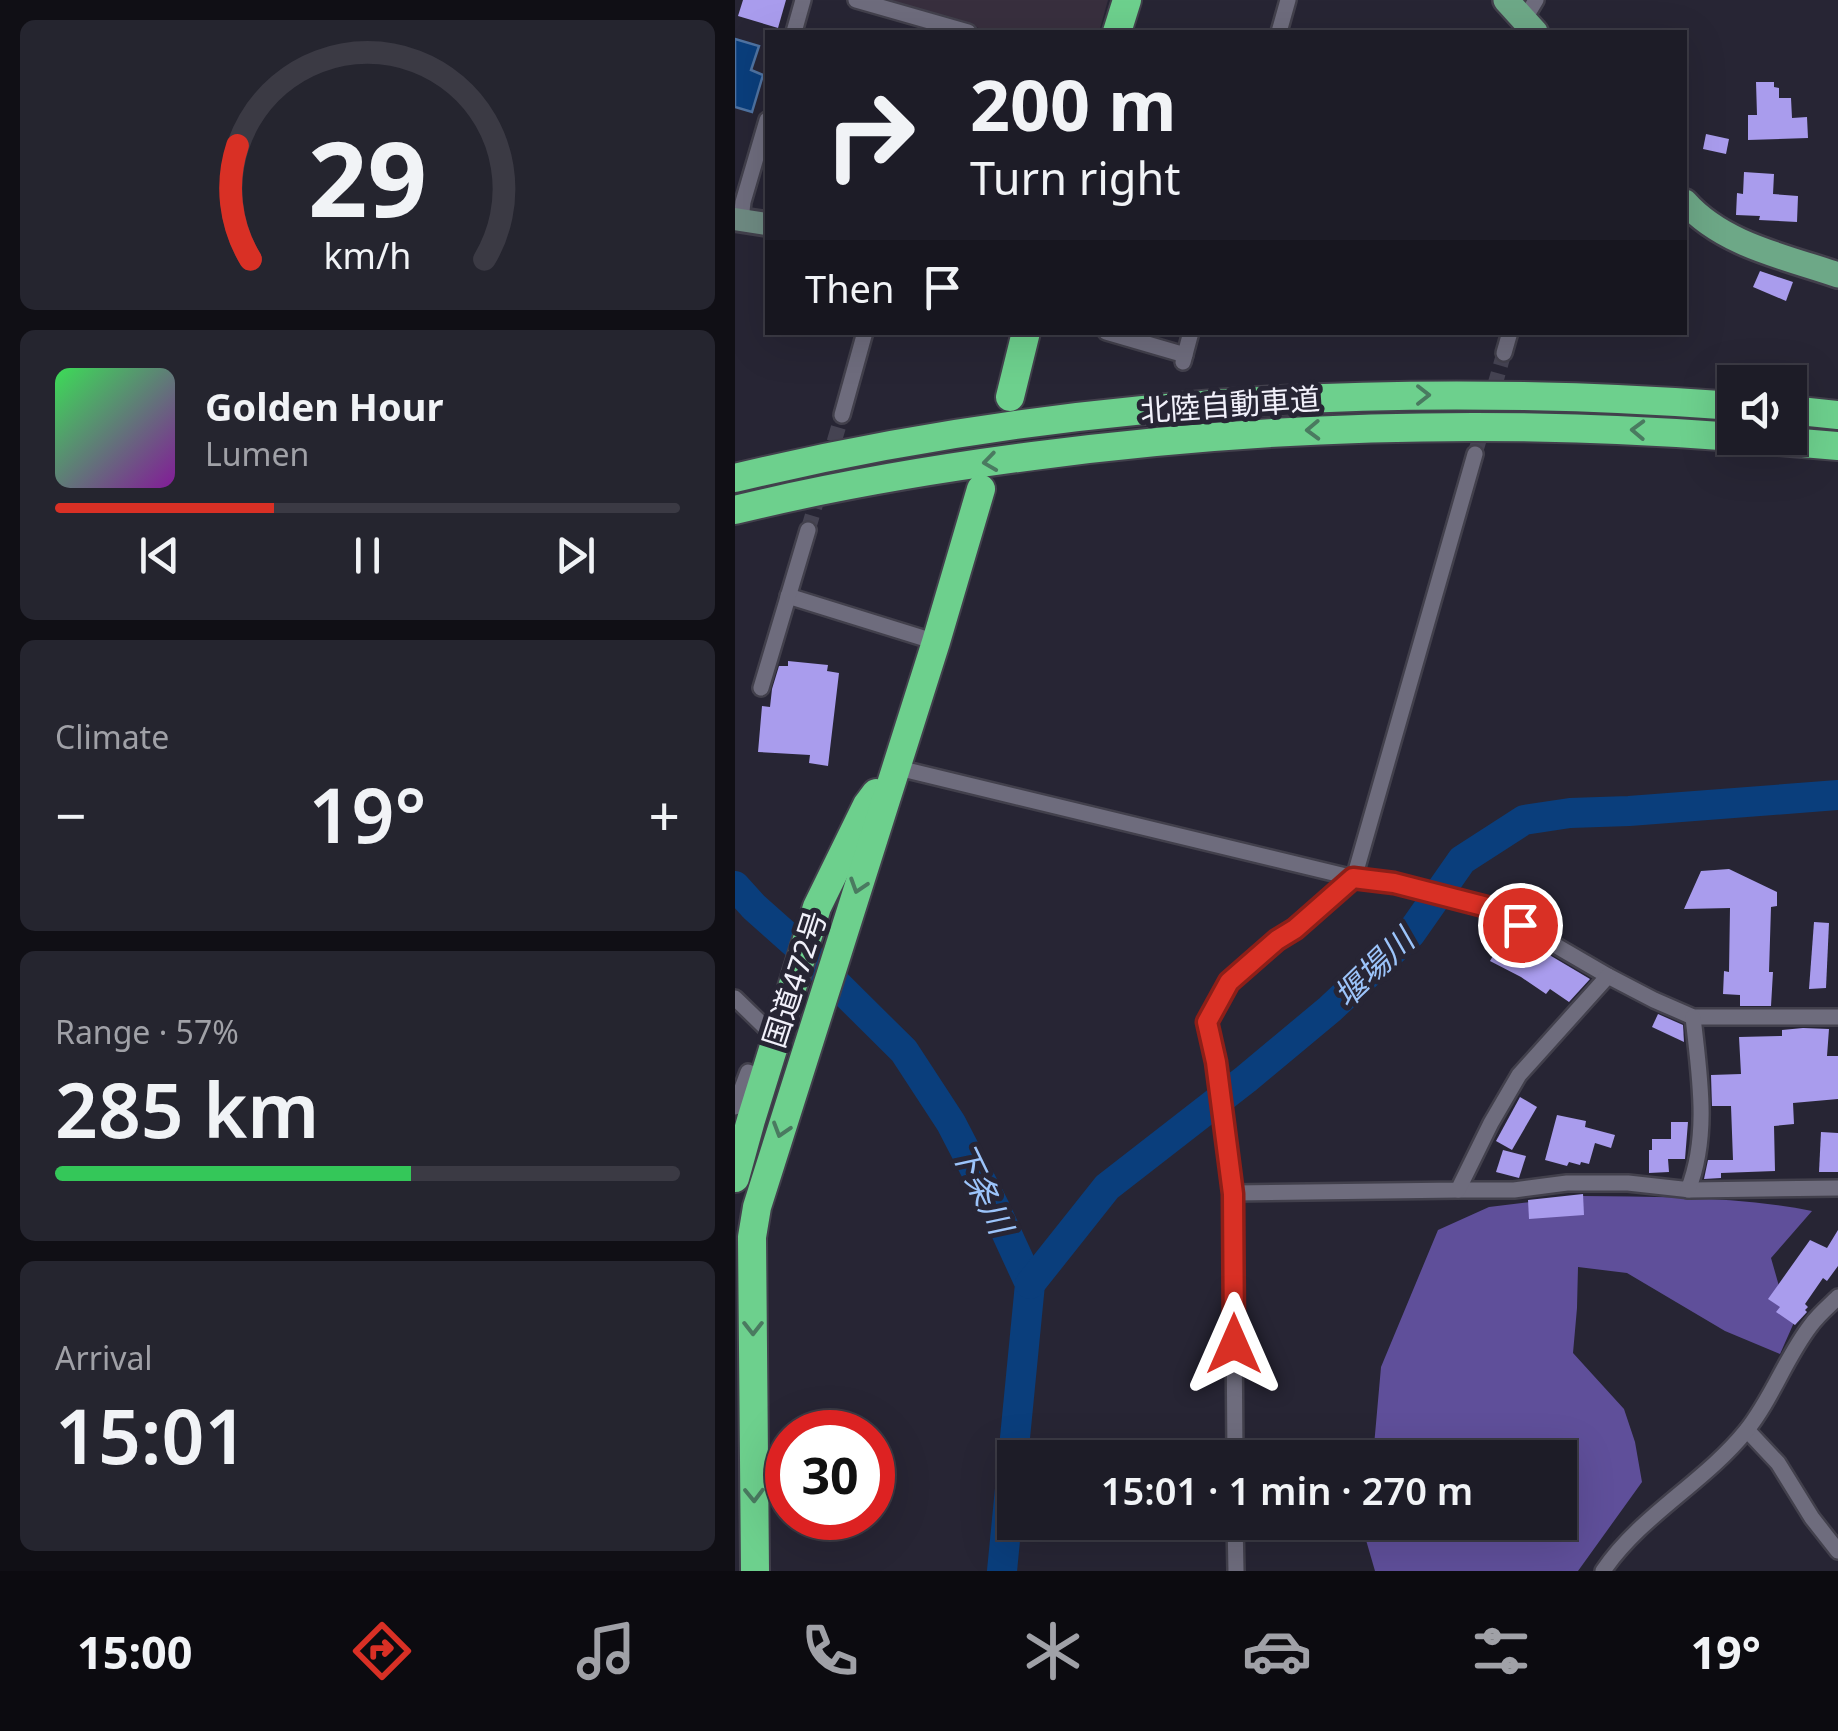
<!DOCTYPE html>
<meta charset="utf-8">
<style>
:root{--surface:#1d1c27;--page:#25252f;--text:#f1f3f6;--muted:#a0a1a7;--line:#3b3a44;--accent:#d93025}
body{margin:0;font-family:"Noto Sans","Noto Sans JP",sans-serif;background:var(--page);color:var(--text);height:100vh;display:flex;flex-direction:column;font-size:38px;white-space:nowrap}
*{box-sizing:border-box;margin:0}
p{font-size:32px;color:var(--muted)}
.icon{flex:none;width:55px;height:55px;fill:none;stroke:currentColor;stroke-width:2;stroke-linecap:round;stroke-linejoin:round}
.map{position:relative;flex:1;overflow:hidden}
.sheet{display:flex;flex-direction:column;gap:20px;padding:20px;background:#100f15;width:735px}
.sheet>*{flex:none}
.top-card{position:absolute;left:30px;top:30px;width:922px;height:305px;border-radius:0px;box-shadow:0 10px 40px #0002,0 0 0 2px var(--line);background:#1d1c27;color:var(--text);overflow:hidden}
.buttons{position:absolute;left:982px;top:365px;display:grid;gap:20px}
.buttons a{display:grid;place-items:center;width:90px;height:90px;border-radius:0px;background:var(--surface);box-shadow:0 10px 40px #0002,0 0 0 2px var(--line);font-size:50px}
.speed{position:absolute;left:30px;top:1410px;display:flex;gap:20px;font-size:50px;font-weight:700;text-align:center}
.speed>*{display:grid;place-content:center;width:130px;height:130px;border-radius:50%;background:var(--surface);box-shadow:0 10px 40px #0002,0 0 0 2px var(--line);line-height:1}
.speed .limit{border:15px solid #d22;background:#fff;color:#111}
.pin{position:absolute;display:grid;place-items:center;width:85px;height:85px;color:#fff;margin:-42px;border:5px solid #fff;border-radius:50%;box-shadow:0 2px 10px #0007}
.me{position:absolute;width:110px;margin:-55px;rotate:0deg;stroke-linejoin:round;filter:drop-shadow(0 0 8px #0008)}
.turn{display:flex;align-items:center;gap:35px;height:210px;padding:0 40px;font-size:45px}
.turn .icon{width:130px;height:130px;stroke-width:2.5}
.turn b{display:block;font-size:70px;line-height:85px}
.then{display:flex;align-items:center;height:95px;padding:0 40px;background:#0003;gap:20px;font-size:38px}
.big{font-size:75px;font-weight:600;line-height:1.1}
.sheet .tile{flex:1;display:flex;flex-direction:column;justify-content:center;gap:15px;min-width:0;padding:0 35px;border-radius:15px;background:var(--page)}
.sheet .dial{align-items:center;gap:0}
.dial svg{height:260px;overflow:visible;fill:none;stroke:var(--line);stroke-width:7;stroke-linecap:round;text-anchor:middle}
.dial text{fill:var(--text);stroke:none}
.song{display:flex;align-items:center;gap:30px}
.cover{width:120px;height:120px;border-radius:15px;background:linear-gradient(135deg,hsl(130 70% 55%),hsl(290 70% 35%))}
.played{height:10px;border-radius:5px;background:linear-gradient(90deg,var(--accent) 35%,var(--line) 35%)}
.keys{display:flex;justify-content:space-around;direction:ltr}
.heat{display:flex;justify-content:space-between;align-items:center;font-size:55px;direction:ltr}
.charge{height:15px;border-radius:8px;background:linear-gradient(90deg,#34c759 57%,var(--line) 0)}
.trip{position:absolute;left:262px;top:1440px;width:580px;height:100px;border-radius:0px;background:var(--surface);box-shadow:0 10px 40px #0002,0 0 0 2px var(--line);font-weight:600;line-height:100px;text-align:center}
.tab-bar{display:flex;height:160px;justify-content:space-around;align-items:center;background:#0c0b10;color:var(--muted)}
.tab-bar .icon{width:70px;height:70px}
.tab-bar .selected{color:var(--accent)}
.tab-bar b{font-size:45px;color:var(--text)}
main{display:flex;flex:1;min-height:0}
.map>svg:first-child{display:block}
.education{fill:#382f3e}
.forest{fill:#5f4f9a}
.water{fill:#0a3e7c;stroke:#4f73a2;stroke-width:2.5}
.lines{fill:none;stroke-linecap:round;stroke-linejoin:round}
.river{stroke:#0a3e7c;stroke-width:30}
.building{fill:#a99ced}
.street-tunnel{stroke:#454352;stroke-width:15;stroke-dasharray:15 8;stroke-linecap:butt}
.street-casing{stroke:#42404c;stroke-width:20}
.secondary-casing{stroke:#42404c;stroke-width:28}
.primary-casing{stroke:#42404c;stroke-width:30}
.highway-casing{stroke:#42404c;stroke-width:32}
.street{stroke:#6e6c7d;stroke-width:15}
.secondary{stroke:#6e8a82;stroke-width:22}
.primary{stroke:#6da887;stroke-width:25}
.highway{stroke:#6dd08d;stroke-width:28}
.oneway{stroke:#4a7a60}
.route-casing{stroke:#8d1f18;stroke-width:25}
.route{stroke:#d93025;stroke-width:18}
.labels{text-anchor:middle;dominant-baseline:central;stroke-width:10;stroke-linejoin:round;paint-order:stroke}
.street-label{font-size:30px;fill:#f1f0fa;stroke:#272534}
.water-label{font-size:32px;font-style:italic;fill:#9cc4fa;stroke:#272534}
</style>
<main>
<section class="sheet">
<div class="tile dial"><svg viewBox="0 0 100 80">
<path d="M14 69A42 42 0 1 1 86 69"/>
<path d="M14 69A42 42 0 0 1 10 34" stroke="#d93025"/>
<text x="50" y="56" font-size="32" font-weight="700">29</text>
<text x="50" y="72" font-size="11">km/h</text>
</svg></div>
<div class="tile">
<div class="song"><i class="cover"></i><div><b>Golden Hour</b><p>Lumen</p></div></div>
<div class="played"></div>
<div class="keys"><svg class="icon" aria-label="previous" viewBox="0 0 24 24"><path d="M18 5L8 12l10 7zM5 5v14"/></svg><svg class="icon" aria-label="pause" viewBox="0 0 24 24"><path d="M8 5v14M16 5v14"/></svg><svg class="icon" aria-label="next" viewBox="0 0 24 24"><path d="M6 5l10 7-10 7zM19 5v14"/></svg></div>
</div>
<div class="tile"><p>Climate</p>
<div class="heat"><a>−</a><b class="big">19°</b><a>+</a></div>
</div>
<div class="tile"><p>Range · 57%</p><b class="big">285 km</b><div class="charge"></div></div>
<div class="tile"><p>Arrival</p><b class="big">15:01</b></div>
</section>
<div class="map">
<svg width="1103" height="1571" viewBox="0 0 1103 1571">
<rect width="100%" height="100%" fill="#272534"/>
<!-- education -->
<polygon class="education" points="145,0 373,0 364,32 258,32"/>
<!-- forest -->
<path class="forest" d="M 846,1196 C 923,1197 1001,1196 1077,1211 L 1036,1258 L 1044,1286 L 1065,1309 L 1045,1354 L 990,1331 L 892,1273 L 843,1267 L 842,1308 L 838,1353 L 889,1409 L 900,1442 L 907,1482 L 843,1571 L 640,1571 L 631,1540 L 632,1523 L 825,1522 L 825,1458 L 638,1457 L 646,1367 L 703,1230 L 754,1207 Z"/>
<!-- water -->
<polygon class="water" points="0,39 24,46 16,70 28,75 17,112 0,107"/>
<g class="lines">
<!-- river -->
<g class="river">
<polyline points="0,886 19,907 64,947 169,1051 216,1123 260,1208 295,1284 267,1571"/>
<polyline points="295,1284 372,1187 511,1079 595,1009 676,933 727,860 789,820 835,813 894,811 1103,795"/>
</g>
</g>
<!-- building -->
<g class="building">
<polygon points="8,0 51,0 43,28 3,16"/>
<polygon points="1021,82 1039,82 1039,87 1044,88 1044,98 1056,98 1057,118 1072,117 1073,138 1013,140 1013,115 1022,115"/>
<polygon points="971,134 994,139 991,154 968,149"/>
<polygon points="1009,172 1039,174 1038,194 1063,196 1062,222 1024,220 1025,216 1001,215 1002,193 1008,194"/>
<polygon points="1025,271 1058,282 1051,301 1018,287"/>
<polygon points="53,661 93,665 92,671 104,673 93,766 74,763 75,755 23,752 27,706 35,707 37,689 44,666 53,666"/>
<polygon points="994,869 1042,892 1042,906 1036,907 1034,972 1038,972 1036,1006 1005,1006 1005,995 988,994 989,971 994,972 995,908 949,909 966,871"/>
<polygon points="1079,922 1094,923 1091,988 1074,989"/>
<polygon points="769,937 802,956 806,950 855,979 834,1002 815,989 811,994 786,977 755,961"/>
<polygon points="923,1014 948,1025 949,1042 917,1027"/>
<polygon points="1068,1028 1094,1029 1092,1056 1103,1056 1103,1099 1058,1103 1059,1124 1039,1126 1040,1171 986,1173 986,1178 969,1179 973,1160 998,1160 996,1106 977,1106 976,1075 1006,1074 1004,1037 1047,1036 1047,1030"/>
<polygon points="785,1097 802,1107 777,1150 761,1141"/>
<polygon points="822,1115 851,1121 850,1127 880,1135 876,1148 860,1143 854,1164 846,1162 845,1165 834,1162 832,1166 810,1160"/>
<polygon points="936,1122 953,1122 950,1159 933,1159 934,1172 914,1173 914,1150 917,1150 917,1139 936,1139"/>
<polygon points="1086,1132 1103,1133 1103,1172 1084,1172"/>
<polygon points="768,1150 791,1156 784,1178 761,1172"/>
<polygon points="848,1194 849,1215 794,1219 793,1200"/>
<polygon points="1103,1230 1103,1266 1092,1281 1088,1278 1070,1304 1073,1307 1070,1310 1072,1312 1060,1325 1041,1312 1045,1307 1033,1299 1075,1240 1092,1248"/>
</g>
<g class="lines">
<!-- street-tunnel -->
<g class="street-tunnel">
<polyline points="740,454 769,353"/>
<polyline points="73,530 107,415"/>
</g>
<!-- street casing -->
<g class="street-casing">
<g id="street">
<polyline points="121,0 233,32"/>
<polyline points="789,20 801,0"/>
<polyline points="59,32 68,0"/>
<polyline points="544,32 553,0"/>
<polyline points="6,220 8,202 32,120"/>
<polyline points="371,332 450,355"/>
<polyline points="769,353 775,332"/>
<polyline points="448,362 456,332"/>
<polyline points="107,415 130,332"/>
<polyline points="53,596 201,642"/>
<polyline points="26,688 73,530"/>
<polyline points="159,767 619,878 659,883 756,908 873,976 919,1000 958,1017 1103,1017"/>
<polyline points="0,998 41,1038"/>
<polyline points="0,1107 13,1072 29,1078"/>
<polyline points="723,1190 779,1190 832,1183 893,1183 956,1190 1103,1188"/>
<path d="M 953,1190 C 975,1135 964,1073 958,1017"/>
<polyline points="498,1193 723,1190 756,1123 784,1075 873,976"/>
<polyline points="1012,1430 1043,1463 1077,1518 1103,1551"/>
<polyline points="500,1458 498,1193 481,1062 472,1022 494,982 619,878 740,454"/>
<polyline points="500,1522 501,1571"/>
<path d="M 868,1571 C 906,1515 969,1483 1011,1431 C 1037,1399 1051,1357 1076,1325 C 1083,1315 1094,1306 1103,1297"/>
</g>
</g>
<!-- secondary casing -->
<g class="secondary-casing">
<polyline id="secondary" points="0,219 32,224"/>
</g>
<!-- primary casing -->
<g class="primary-casing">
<g id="primary">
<polyline points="771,0 800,32"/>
<path d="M 950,202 C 988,245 1051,257 1103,275"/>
</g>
</g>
<!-- highway casing -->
<g class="highway-casing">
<g id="highway">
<polyline points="382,32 392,0"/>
<polyline points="275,397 291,332"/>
<polyline points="1055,410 1103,415"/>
<polyline points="1008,438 1103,446"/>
<path d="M 0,478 C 326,399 666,381 1000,406"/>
<path d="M 0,510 C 98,486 198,469 298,456 C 531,425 765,419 1000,437"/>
<polyline points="0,1178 16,1120 82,907 132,805 141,793"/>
<polyline points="20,1571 17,1237 22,1207 201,642 246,489"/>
</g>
</g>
<!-- street -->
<use href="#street" class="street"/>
<!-- secondary -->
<use href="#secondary" class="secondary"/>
<!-- primary -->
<use href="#primary" class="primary"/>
<!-- highway -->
<use href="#highway" class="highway"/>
</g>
<!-- one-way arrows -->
<defs><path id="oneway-chevron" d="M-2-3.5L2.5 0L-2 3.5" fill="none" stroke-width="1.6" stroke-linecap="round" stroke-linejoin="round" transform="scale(2.5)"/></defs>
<g class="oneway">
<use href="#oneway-chevron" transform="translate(688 395)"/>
<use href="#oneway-chevron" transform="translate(578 430) rotate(178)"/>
<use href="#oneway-chevron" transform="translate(903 430) rotate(-178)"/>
<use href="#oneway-chevron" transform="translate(255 462) rotate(172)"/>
<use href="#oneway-chevron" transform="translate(123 886) rotate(108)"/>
<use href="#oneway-chevron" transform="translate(46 1130) rotate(107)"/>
<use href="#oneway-chevron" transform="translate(18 1328) rotate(90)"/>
<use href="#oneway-chevron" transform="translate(19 1495) rotate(89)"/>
</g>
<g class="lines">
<!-- route casing -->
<g class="route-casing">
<polyline id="route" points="499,1344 498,1194 481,1062 472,1022 494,982 542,940 560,929 618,878 659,883 756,908 785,925"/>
</g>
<!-- route -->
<use href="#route" class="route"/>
</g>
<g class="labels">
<!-- street labels -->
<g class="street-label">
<text transform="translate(495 404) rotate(-4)">北陸自動車道</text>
<text transform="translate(59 979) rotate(-72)">国道472号</text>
</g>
<!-- water labels -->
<g class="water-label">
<text transform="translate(638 967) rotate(-44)">堰場川</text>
<text transform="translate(248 1188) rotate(64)">下条川</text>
</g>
</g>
</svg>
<div class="buttons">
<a><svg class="icon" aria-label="sound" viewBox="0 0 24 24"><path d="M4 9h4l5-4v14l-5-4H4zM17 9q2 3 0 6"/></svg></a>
</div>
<div class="speed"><div class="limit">30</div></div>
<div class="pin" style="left:785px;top:925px;background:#d93025"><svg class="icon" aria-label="arrive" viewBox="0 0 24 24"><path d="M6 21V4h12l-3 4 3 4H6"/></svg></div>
<svg class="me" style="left:499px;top:1344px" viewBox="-20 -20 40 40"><path d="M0-17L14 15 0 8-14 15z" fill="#d93025" stroke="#fff" stroke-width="4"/></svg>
<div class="trip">15:01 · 1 min · 270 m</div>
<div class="top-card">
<div class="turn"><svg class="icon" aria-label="right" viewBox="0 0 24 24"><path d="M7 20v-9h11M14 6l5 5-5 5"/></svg><div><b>200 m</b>Turn right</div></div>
<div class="then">Then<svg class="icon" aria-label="arrive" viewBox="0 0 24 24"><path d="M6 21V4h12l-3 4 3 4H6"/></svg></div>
</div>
</div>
</main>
<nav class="tab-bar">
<b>15:00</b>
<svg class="icon selected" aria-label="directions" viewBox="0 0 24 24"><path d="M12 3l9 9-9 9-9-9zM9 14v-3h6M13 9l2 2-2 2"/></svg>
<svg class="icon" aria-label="music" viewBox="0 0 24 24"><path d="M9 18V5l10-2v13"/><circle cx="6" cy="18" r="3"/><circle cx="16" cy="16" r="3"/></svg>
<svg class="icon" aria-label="phone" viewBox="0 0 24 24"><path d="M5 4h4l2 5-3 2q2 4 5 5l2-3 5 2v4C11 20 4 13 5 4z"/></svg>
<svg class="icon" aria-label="climate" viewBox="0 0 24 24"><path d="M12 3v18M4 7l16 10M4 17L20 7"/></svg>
<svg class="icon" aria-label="car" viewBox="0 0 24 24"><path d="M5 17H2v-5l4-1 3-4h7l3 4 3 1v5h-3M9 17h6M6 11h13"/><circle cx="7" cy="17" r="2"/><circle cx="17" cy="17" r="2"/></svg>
<svg class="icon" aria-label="filters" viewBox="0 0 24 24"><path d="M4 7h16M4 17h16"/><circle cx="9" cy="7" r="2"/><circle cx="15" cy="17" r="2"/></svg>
<b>19°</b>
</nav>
